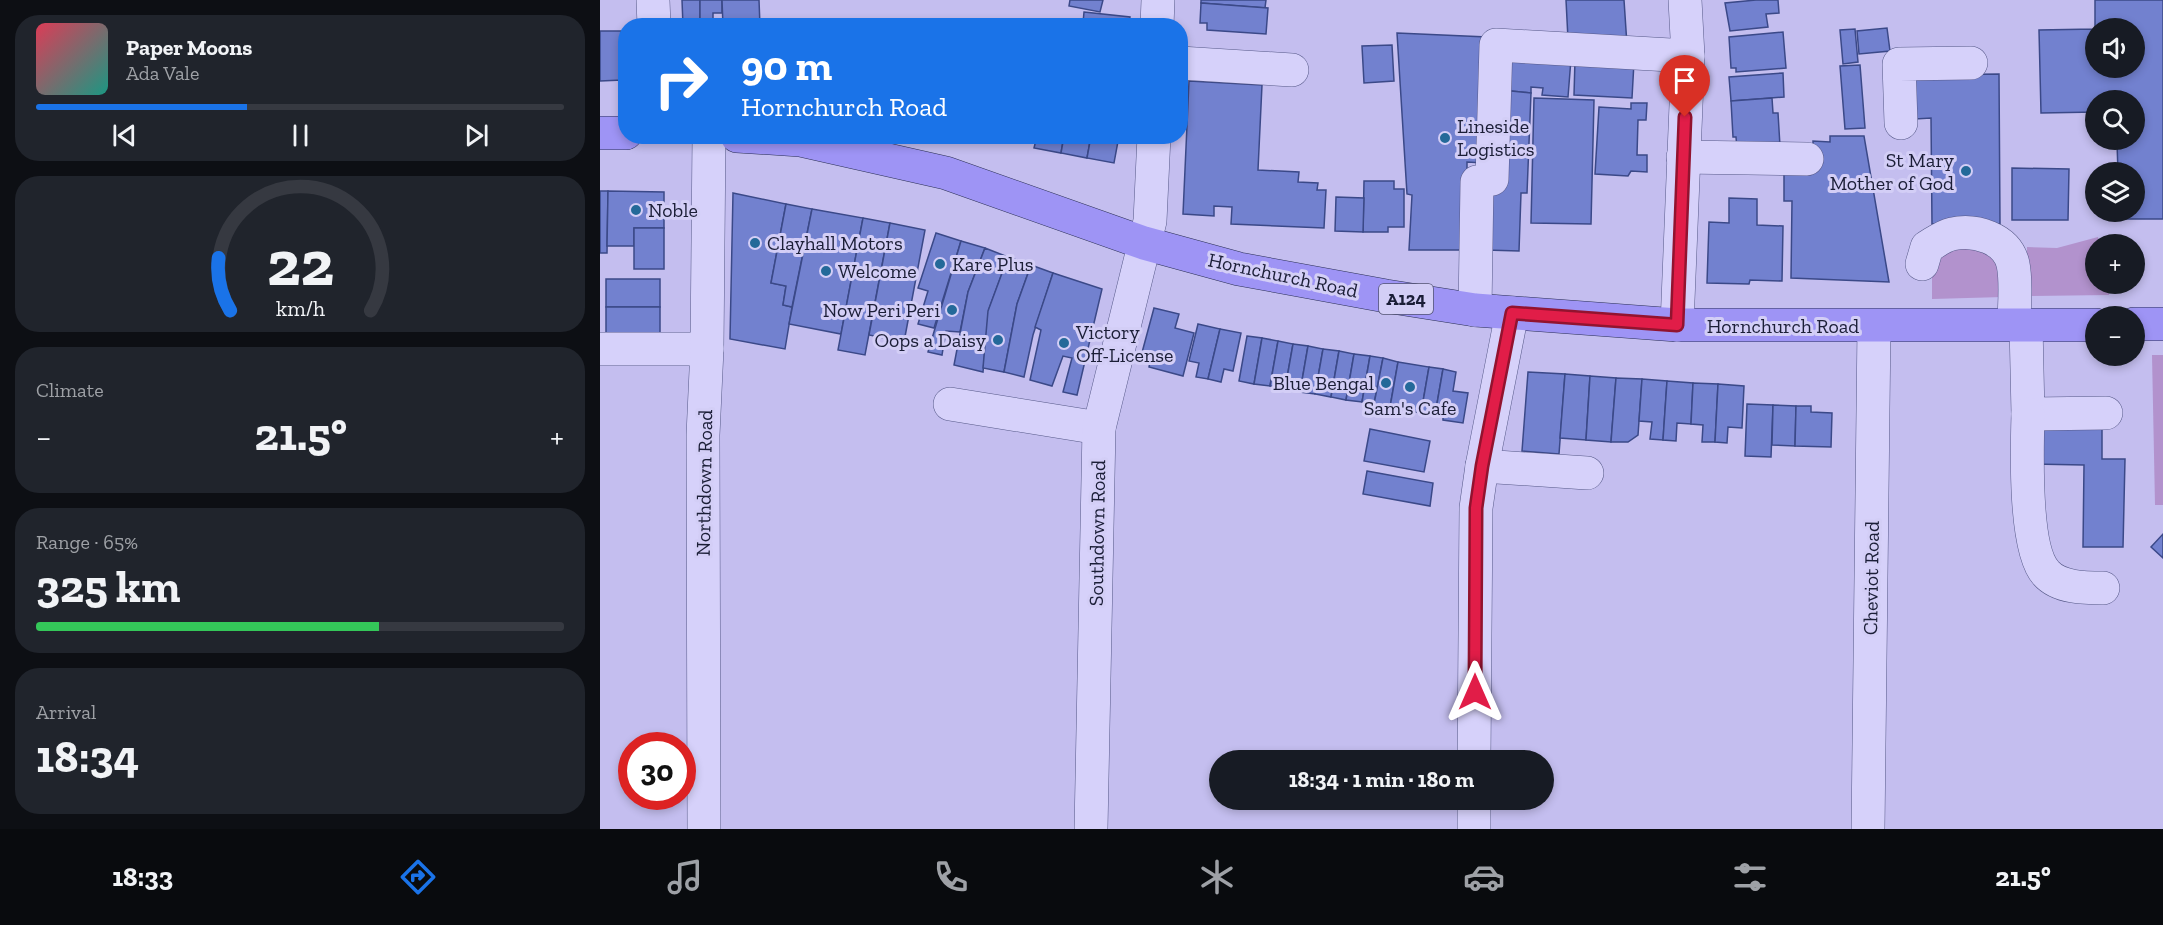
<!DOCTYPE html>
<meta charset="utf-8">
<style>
:root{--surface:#171b24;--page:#20242c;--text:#f1f3f6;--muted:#9ea1a6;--line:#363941;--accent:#1a73e8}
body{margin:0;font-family:"Zilla Slab",serif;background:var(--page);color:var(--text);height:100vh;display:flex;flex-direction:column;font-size:22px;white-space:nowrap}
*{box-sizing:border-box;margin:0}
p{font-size:20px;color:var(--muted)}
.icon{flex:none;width:33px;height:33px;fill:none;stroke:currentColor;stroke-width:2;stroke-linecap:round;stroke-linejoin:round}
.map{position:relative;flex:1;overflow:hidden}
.side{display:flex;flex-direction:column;gap:15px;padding:15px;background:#0d0f14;width:600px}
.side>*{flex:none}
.hud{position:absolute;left:18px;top:18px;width:570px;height:126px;border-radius:24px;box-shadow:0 3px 9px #0003;background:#1a73e8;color:#fff;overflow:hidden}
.fabs{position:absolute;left:1485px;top:18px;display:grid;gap:12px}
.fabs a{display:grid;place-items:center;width:60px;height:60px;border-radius:50%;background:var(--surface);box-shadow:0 3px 9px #0003;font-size:30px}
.speed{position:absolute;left:18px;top:732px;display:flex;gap:12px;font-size:30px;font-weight:700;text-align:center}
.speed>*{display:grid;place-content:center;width:78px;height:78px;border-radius:50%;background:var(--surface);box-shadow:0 3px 9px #0003;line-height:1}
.speed .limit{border:9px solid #d22;background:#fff;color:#111}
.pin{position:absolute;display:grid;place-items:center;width:51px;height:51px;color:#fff;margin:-62px -26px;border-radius:50% 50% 50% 0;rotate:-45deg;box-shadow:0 0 6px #0007}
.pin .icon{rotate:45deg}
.me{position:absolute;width:66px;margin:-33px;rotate:0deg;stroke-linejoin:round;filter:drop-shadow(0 0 4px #0008)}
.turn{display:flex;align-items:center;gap:21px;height:126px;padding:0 24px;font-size:27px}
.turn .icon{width:78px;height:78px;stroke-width:2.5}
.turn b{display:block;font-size:42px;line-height:51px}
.big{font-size:45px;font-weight:700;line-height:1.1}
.side .tile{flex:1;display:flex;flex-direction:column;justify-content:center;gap:9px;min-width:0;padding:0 21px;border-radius:24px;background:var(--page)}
.side .dial{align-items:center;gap:0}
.dial svg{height:156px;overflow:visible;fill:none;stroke:var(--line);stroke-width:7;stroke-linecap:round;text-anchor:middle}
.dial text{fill:var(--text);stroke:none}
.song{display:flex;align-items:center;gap:18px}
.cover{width:72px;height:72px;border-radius:9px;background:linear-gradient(135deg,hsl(350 70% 55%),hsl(170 70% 35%))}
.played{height:6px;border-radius:3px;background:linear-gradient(90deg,var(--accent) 40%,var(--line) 40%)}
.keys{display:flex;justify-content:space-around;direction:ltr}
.heat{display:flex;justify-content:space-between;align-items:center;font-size:33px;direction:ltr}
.charge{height:9px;border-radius:4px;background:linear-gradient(90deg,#34c759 65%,var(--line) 0)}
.trip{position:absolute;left:609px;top:750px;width:345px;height:60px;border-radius:30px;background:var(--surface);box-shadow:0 3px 9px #0003;font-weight:700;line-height:60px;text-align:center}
.dock{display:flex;height:96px;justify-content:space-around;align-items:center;background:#090b0e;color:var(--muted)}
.dock .icon{width:42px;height:42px}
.dock .current{color:var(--accent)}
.dock b{font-size:27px;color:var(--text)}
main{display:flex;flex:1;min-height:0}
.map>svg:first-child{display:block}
.green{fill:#b292cd}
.building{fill:#7281cf;stroke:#3b4988;stroke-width:1.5;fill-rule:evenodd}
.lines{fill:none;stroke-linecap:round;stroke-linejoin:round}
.minor-casing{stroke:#565988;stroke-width:34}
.major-casing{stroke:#2b3055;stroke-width:34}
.minor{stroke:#d6d1fa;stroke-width:33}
.major{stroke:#9e94f5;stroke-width:33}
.route-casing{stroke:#92132f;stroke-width:15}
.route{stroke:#e11d48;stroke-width:10}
.poi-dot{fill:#246999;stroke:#d3cef6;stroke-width:2}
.labels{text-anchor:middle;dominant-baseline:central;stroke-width:6;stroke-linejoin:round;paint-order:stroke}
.shield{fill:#d3cef6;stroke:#525370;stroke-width:1.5}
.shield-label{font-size:18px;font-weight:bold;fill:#1b1e37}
.poi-label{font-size:20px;fill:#1b1e37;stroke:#d3cef6;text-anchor:start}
.street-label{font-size:20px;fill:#1b1e37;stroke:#d3cef6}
</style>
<main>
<section class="side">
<div class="tile">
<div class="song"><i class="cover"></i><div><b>Paper Moons</b><p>Ada Vale</p></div></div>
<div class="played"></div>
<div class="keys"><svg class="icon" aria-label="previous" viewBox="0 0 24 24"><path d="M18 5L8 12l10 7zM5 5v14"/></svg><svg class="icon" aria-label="pause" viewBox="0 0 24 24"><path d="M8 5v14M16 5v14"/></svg><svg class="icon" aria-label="next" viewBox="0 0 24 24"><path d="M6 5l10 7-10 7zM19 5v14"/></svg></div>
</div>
<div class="tile dial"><svg viewBox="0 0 100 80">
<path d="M14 69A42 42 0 1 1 86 69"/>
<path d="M14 69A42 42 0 0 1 8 42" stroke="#1a73e8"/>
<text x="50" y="56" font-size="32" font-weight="700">22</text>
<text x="50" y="72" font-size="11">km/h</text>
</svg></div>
<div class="tile"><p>Climate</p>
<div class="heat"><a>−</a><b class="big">21.5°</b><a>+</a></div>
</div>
<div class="tile"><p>Range · 65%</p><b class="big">325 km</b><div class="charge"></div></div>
<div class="tile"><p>Arrival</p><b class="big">18:34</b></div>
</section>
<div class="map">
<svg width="1563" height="829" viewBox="0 0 1563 829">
<rect width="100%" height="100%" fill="#c4beef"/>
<!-- green -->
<g class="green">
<polygon points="1498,237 1499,244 1496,244 1496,284 1507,284 1509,295 1427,296 1427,247 1457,248"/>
<polygon points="1378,245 1402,265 1403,297 1332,299 1332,264 1340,254"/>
<polygon points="1552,355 1563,355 1563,505 1555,505"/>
</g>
<!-- building -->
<g class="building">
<polygon points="82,0 100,0 100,26 83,26"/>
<polygon points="100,0 122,0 122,13 113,13 113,26 100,26"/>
<polygon points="122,0 159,0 160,26 123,26"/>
<polygon points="470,0 503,0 500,12 469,6"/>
<polygon points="601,0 666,0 665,8 601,3"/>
<polygon points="966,0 1024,0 1027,45 968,39"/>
<polygon points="1156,0 1178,0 1179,13 1166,14 1168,27 1130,31 1125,3"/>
<path d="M 1495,0 L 1563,0 L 1563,219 L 1519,219 L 1519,212 L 1534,212 L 1534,172 L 1518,172 L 1517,143 L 1534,140 L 1534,100 L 1496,100 L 1496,112 L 1441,113 L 1439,30 L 1495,29 ZM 1496,28 L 1534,28 L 1534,68 L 1496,68 Z"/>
<polygon points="601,3 668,8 666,34 607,30 607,23 600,23"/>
<polygon points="484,12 530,17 529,26 483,23"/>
<polygon points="1287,28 1290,51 1259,54 1257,31"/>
<polygon points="1255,29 1258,62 1243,64 1240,30"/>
<polygon points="0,31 21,31 22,80 0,81"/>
<polygon points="1183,32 1186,68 1136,72 1136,68 1131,68 1129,37"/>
<polygon points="797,33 887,37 884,163 867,162 867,245 859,250 809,250 812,195 807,194"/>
<polygon points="792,45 794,81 764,83 762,46"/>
<polygon points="904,53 971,59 968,97 942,95 943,88 931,87 931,93 901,90"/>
<polygon points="975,60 1034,62 1032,98 974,95"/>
<polygon points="1260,65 1265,128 1245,129 1240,66"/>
<polygon points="1183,73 1184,97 1131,101 1129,77"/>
<polygon points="1399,74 1400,224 1332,224 1331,118 1315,119 1314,75"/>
<polygon points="589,81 662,85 658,170 699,172 698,182 718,183 717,190 726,190 724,228 631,224 632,207 614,206 614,216 583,214"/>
<polygon points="901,90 931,93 927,193 921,193 919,251 886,250 888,194"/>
<polygon points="934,98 994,100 991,224 931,223"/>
<polygon points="1172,98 1173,113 1178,113 1180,146 1137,149 1136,137 1133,137 1131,101"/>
<polygon points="1031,103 1047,103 1046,120 1038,120 1037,155 1047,155 1047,172 1031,171 1028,176 995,174 999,107 1031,109"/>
<polygon points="437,136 464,136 461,153 434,148"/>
<polygon points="464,136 491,136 487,158 461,153"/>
<polygon points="491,136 519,136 514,163 487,158"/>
<polygon points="1230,136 1264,136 1289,282 1191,278 1192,201 1184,201 1184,162 1213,162 1213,141 1230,142"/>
<polygon points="1412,168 1469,169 1468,220 1412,220"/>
<polygon points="764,181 794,181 794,189 804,189 804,227 788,227 788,232 763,232"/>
<polygon points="0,191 8,191 7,253 0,253"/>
<polygon points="8,191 64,192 64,228 34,228 34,246 7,246"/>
<polygon points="133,193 186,204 171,283 186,286 183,305 192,307 185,349 130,339"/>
<polygon points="736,197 764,198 763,232 735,231"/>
<polygon points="1129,198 1157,199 1157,225 1183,226 1182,281 1150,280 1149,284 1107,283 1109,222 1129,223"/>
<polygon points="186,204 212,209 192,307 183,305 186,286 171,283"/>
<polygon points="212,209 263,218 241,334 189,324"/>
<polygon points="263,218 290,223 265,355 238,350"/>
<polygon points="290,223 325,230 304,342 269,335"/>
<rect x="34" y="228" width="30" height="41"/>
<polygon points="336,233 361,241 334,328 318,324 328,291 318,288"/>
<polygon points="361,241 385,248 368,292 360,332 346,331 342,355 328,352"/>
<polygon points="385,248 408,257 389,309 383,372 354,365 368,292"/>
<polygon points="408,257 431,265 417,304 404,372 383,368 388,311"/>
<polygon points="431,265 453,273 433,335 424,377 404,372 417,304"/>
<polygon points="453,273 502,289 477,395 463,392 472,358 463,356 452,386 430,380 441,330 435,327"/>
<rect x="6" y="279" width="54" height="28"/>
<rect x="6" y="307" width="54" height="29"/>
<polygon points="554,308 579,314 575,328 594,333 583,376 549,367 550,362 540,360"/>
<polygon points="598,324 620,329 608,379 596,377 599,363 589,361"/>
<polygon points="620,329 641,333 633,371 624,369 621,382 608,379"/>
<polygon points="647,336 662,338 654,384 639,381"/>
<polygon points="662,338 678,341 670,386 654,384"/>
<polygon points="678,341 693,344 685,389 670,386"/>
<polygon points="693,344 708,346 700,392 685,389"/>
<polygon points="708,346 723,349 715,394 700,392"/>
<polygon points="723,349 739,351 731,397 715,394"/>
<polygon points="739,351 754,354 746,400 731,397"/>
<polygon points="754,354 770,356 762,402 746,400"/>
<polygon points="770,356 783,358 774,404 762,402"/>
<polygon points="783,358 798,362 790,407 774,404"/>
<polygon points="798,362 829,367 821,413 790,407"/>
<polygon points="829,367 843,369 835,415 821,413"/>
<polygon points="843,369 856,372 853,391 868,393 863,423 843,420 843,416 835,415"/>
<polygon points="928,372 965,374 959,454 922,451"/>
<polygon points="965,374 990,376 986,440 960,438"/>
<polygon points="990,376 1016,378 1011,442 986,440"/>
<polygon points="1016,378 1042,379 1038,435 1028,442 1011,442"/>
<polygon points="1042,379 1067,381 1063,440 1050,439 1052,422 1039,421"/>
<polygon points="1067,381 1093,383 1091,424 1077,423 1076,441 1063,440"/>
<polygon points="1093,383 1118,384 1115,442 1102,442 1103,425 1091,424"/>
<polygon points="1118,384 1144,386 1142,428 1128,427 1127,443 1115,442"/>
<polygon points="1147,404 1173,405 1171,457 1145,456"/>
<polygon points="1173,405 1196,406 1195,446 1172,445"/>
<polygon points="1196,406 1211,406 1211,412 1232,413 1231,447 1195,446"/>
<polygon points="1432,423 1502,424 1502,459 1525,459 1523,547 1483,547 1484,465 1432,464"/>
<polygon points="770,429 830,441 824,472 764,461"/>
<polygon points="767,471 833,483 830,506 763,494"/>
<polygon points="1563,534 1563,558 1551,547"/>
</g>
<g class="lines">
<!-- minor casing -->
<g class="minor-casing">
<g id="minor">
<polyline points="53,0 54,26"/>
<polyline points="557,26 558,0"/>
<polyline points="580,63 692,70"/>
<polyline points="1301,123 1299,64 1371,63"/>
<polyline points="1083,157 1207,159"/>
<path d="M 1322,264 L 1327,247 C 1334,243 1343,236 1352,234 C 1375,229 1407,238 1413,264 C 1417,283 1414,306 1414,325"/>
<polyline points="875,310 877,182 892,179 896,45 1088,56"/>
<polyline points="1077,325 1088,56 1085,0"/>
<polyline points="1426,325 1428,414 1506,413"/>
<polyline points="0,349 107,349"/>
<polyline points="350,404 499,428"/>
<path d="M 1428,414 C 1427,448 1424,549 1446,573 C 1459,588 1486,588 1503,588"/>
<polyline points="882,466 987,473"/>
<polyline points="874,760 876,508 882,466 912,313"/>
<polyline points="104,829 103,435 107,349 109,136"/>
<polyline points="491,829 499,428 550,221 554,136"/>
<polyline points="874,829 874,800"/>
<polyline points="1268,829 1274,326"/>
</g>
</g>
<!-- major casing -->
<g class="major-casing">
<g id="major">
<polyline points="0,133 26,133"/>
<polyline points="137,136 200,140 346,173 544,243 639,269 786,296 875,310 1077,325 1496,325"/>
<polyline points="1534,324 1563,324"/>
</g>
</g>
<!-- minor -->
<use href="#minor" class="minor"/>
<!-- major -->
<use href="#major" class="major"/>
</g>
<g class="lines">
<!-- route casing -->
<g class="route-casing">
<polyline id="route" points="875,692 876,508 882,466 912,313 1077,325 1085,117"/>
</g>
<!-- route -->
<use href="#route" class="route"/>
</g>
<!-- markers -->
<g class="poi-dot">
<circle cx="845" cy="138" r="6"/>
<circle cx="1366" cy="171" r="6"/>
<circle cx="36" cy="210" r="6"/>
<circle cx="155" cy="243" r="6"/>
<circle cx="340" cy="264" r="6"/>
<circle cx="226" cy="271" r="6"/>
<circle cx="352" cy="310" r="6"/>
<circle cx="398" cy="340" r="6"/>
<circle cx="464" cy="343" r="6"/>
<circle cx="786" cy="383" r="6"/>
<circle cx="810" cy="387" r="6"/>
</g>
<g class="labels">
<!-- shield labels -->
<rect class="shield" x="779" y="284" width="54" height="30" rx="4.5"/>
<g class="shield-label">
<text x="806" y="299">A124</text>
</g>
<!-- poi labels -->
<g class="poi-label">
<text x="857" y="126">Lineside<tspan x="857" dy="23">Logistics</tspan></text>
<text x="1354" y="160" text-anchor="end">St Mary<tspan x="1354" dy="23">Mother of God</tspan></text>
<text x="48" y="210">Noble</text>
<text x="167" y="243">Clayhall Motors</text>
<text x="352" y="264">Kare Plus</text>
<text x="238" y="271">Welcome</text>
<text x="340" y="310" text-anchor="end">Now Peri Peri</text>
<text x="476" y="332">Victory<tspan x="476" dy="23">Off-License</tspan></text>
<text x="386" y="340" text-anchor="end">Oops a Daisy</text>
<text x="774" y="383" text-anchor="end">Blue Bengal</text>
<text x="810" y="408" text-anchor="middle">Sam's Cafe</text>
</g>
<!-- street labels -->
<g class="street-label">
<text transform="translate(683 275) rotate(12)">Hornchurch Road</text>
<text x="1183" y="326">Hornchurch Road</text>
<text transform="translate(104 483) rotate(-89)">Northdown Road</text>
<text transform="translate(497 533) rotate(-89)">Southdown Road</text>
<text transform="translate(1271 578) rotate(-89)">Cheviot Road</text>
</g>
</g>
</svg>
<div class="fabs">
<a><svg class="icon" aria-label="sound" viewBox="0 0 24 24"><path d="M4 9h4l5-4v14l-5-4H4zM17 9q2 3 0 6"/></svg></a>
<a><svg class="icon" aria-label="search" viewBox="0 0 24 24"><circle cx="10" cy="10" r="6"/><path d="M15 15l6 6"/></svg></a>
<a><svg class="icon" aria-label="layers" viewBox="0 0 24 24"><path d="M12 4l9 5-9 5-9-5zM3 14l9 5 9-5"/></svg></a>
<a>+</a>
<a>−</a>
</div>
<div class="speed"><div class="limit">30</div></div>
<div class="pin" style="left:1085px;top:117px;background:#d93025"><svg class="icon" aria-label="arrive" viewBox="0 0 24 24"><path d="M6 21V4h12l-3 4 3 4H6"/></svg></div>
<svg class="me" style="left:875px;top:692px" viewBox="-20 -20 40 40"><path d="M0-17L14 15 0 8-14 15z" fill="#e11d48" stroke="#fff" stroke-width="4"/></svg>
<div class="trip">18:34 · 1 min · 180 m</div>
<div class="hud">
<div class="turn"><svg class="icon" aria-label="right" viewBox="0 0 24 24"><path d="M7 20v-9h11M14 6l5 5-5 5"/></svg><div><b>90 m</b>Hornchurch Road</div></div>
</div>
</div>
</main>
<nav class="dock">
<b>18:33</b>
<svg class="icon current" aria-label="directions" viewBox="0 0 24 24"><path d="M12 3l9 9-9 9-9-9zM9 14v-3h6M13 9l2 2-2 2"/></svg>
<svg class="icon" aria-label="music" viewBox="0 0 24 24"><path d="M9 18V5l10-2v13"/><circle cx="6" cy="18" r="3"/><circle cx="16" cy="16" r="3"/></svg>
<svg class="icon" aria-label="phone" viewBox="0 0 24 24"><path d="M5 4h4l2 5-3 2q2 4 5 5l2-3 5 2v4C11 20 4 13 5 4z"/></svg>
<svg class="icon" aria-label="climate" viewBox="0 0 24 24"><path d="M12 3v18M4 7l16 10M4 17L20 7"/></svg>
<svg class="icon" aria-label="car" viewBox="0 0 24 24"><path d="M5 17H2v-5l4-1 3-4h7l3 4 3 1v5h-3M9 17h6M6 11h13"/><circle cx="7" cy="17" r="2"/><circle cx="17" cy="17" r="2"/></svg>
<svg class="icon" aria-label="filters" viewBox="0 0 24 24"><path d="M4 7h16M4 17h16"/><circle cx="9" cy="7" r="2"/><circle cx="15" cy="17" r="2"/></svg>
<b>21.5°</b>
</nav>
